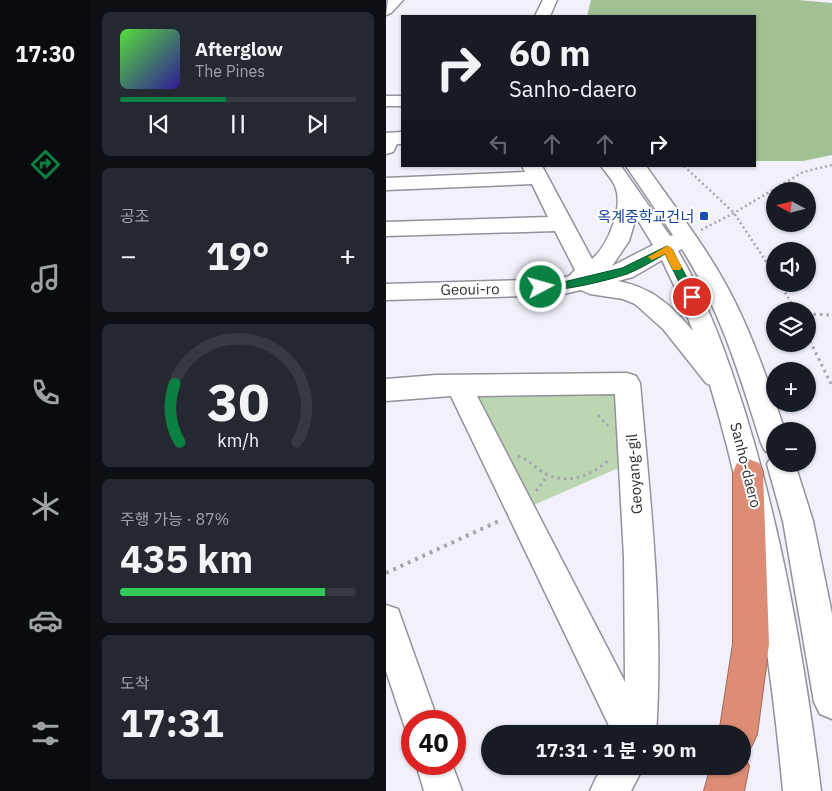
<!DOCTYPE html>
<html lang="ko">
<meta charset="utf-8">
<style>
:root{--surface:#171b24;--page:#242831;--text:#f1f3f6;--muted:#9ea1a6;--line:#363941;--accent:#0b8043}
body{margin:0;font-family:"IBM Plex Sans","Noto Sans KR",sans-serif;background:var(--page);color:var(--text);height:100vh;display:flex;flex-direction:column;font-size:19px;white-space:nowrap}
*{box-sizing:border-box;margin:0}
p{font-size:16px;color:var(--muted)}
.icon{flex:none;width:28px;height:28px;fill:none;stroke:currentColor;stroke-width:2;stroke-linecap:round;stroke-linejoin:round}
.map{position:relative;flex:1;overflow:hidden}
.side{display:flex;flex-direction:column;gap:12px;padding:12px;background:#0d0f14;width:296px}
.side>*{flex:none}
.guide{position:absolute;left:15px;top:15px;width:355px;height:152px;border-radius:0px;box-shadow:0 1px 4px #0004;background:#171b24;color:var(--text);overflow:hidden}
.needle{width:32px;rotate:277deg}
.controls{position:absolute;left:380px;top:182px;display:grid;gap:10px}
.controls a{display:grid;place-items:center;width:50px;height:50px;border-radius:50%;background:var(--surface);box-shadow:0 1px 4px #0004;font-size:25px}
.speed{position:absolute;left:15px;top:710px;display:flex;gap:10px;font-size:25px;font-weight:700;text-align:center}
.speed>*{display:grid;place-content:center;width:65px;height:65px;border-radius:50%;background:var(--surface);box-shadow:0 1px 4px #0004;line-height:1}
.speed .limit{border:8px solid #d22;background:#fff;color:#111}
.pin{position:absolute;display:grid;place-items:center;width:42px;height:42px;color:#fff;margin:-21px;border:2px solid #fff;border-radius:50%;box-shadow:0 1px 5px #0007}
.me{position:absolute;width:55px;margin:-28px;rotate:84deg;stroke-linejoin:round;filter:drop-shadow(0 0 4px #0008)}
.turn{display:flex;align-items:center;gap:18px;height:105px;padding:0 25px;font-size:22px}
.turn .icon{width:65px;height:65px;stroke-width:2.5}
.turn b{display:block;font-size:35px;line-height:42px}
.lanes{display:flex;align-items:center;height:48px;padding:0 25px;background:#0003;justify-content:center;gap:25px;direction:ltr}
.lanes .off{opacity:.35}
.big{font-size:38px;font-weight:700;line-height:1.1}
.side .widget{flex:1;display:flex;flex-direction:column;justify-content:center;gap:8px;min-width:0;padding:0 18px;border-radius:8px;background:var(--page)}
.side .dial{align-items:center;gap:0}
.dial svg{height:130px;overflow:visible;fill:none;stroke:var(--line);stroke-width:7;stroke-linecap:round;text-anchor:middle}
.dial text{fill:var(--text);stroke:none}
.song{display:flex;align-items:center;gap:15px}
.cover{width:60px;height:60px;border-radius:8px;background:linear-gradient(135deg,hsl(110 70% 55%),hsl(250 70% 35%))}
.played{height:5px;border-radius:2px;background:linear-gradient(90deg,var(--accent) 45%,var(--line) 45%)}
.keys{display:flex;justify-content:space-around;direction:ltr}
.heat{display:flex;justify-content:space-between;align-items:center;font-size:28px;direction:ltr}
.charge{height:8px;border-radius:4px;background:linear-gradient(90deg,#34c759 87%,var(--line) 0)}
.trip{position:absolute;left:95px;top:725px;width:270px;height:50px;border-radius:25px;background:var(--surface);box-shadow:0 1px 4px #0004;font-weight:700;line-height:50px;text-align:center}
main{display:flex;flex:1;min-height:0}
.menu{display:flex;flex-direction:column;width:90px;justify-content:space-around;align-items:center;background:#090b0e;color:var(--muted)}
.menu .icon{width:35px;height:35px}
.menu .current{color:var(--accent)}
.menu b{font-size:22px;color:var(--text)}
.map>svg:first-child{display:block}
.green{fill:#bbd6b1}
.forest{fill:#a1c194}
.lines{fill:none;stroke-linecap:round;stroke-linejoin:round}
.minor-casing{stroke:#93929b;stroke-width:3}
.highway-casing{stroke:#a06c5e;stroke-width:2}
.path-far2{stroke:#a6a4ac;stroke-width:2.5;stroke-dasharray:2 3;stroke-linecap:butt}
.path-far1{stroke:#a6a4ac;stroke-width:3;stroke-dasharray:2.5 4;stroke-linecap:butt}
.path{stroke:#a6a4ac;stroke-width:4;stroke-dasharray:3 5;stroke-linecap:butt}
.minor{fill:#fff;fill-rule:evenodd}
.highway{fill:#dd8d76;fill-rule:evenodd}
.route{fill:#0b8043;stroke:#07532c}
.slow{fill:#f59e0b}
.transit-dot{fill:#1a4fb4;stroke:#fff;stroke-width:2}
.labels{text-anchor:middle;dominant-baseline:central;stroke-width:4;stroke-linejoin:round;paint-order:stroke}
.transit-label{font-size:15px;fill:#164399;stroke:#fff;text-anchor:end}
.street-label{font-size:15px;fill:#2f2e32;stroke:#fff}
</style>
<main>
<nav class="menu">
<b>17:30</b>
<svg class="icon current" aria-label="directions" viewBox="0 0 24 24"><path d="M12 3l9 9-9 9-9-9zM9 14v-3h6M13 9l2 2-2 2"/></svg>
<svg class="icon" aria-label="music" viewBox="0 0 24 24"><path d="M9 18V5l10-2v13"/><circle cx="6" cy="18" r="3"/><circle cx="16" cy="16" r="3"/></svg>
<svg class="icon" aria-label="phone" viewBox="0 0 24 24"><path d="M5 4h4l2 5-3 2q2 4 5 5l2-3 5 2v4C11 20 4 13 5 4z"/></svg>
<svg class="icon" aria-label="climate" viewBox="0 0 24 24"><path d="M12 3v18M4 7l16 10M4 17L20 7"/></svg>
<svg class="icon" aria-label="car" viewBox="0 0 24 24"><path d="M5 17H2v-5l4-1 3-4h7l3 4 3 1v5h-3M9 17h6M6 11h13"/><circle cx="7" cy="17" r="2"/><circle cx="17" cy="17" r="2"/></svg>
<svg class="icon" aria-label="filters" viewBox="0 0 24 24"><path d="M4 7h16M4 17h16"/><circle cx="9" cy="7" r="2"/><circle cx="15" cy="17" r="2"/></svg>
</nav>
<section class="side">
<div class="widget">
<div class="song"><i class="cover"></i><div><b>Afterglow</b><p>The Pines</p></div></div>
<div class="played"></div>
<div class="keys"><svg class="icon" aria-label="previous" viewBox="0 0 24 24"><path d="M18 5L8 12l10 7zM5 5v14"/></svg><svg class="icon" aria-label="pause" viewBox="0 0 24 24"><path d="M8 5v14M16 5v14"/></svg><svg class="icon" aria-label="next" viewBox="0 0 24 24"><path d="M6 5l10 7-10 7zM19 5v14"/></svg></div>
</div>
<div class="widget"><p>공조</p>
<div class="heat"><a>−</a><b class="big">19°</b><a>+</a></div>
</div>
<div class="widget dial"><svg viewBox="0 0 100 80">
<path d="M14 69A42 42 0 1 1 86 69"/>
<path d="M14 69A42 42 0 0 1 11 33" stroke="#0b8043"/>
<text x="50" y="56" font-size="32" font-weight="700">30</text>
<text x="50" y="72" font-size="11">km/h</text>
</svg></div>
<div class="widget"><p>주행 가능 · 87%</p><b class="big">435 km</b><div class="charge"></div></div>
<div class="widget"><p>도착</p><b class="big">17:31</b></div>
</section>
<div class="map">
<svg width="446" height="791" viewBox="0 0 446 791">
<rect width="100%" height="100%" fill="#f2f0fa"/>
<!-- green -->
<polygon class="green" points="239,386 244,463 136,510 77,388"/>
<!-- forest -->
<polygon class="forest" points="205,0 411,0 446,3 446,155 417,161 369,161 369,16 201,16"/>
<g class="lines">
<!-- minor casing -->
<g class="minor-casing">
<g id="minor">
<polygon points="2,0 17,0 5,13 0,15"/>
<polygon points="157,0 171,0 164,16 149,16"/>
<rect x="0" y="96" width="16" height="10"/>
<polygon points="16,132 16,144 11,144 7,152 0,154 0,133"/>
<path d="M 136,166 L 156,166 L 206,259 C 222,246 238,206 229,186 C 226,179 220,173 215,166 L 235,166 L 284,236 L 287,235 L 240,166 L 260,166 C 291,210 324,252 348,300 C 369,342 384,387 399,431 L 389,431 L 389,464 L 409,464 L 427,521 L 446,614 L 446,719 L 434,714 L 428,702 L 397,521 L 381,464 L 387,454 L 379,451 L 375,443 C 354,376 334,309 296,249 L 292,251 C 322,301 341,356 359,412 C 397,536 419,663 435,791 L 397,791 C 384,653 364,518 324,385 L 320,383 L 277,329 L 249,304 L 237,299 L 204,294 L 195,290 L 173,295 L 0,300 L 0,284 L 173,279 L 183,276 L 189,270 L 169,231 L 0,236 L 0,222 L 162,217 L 146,184 L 0,190 L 0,178 L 139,172 ZM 250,217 L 267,245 L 226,266 L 243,241 ZM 276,260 L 294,298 L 307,331 C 285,305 267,288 232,281 L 247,277 Z"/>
<path d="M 241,373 L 250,376 L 254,383 C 264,499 278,617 270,734 L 227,734 L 65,396 L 0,401 L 0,379 L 50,375 ZM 229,394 L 238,557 L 239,682 L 91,396 Z"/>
<polygon points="0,605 12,609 52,721 26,721 26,736 21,734 0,671"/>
<polygon points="30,764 66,764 76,791 38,791"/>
<polygon points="218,766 258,766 245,791 204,791 210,778"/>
</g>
</g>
<!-- highway casing -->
<g class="highway-casing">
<g id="highway">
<polygon points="362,459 373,463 377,472 383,644 371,734 365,747 356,751 356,734 333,734 347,644 347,472 351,463"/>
<polygon points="356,752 363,766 358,791 318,791 325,766 356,766"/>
</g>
</g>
<!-- path-far2 -->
<g class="path-far2">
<polyline points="298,166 348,213 389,275"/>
<polyline points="315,230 348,213 417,172 446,165"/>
<polyline points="394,284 407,306"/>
</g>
<!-- path-far1 -->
<g class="path-far1">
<polyline points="406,304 410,311"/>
<polyline points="421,314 446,315"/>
<polyline points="421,335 446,386"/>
<polyline points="212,415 222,426"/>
<path d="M 132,456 C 144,460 151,470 162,475 C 184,485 208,474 224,459"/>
<polyline points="150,491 162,475"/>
</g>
<!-- path -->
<polyline class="path" points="0,573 115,520"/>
<!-- minor -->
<use href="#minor" class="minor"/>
<!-- highway -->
<use href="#highway" class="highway"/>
</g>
<!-- route -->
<path class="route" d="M 281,246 L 286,249 L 311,297 L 310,300 L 302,300 L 279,254 C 267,261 254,269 241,274 C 227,279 159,297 150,287 L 155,284 L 173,283 L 236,268 Z"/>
<!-- slow -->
<polygon class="slow" points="281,246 285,247 296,267 294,270 287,270 279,254 266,260 262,257"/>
<!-- markers -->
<rect class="transit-dot" x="313" y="211" width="10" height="10" rx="2.5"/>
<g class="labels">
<!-- transit labels -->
<g class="transit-label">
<text x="308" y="216">옥계중학교건너</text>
</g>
<!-- street labels -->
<g class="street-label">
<text transform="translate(84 289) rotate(-1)">Geoui-ro</text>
<text transform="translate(360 465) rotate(76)">Sanho-daero</text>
<text transform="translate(248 474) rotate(-94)">Geoyang-gil</text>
</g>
</g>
</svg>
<div class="controls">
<a><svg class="needle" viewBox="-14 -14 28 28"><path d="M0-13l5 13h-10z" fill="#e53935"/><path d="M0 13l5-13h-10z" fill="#9ea1a6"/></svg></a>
<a><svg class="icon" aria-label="sound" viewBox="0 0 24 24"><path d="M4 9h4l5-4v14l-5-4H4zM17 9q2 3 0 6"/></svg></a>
<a><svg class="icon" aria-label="layers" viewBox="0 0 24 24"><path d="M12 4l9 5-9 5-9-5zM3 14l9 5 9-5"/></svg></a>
<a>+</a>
<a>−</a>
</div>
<div class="speed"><div class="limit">40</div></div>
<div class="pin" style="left:306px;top:297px;background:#d93025"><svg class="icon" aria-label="arrive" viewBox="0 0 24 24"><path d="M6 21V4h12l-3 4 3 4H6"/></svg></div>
<svg class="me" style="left:155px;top:287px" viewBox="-20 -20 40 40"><circle r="17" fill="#0b8043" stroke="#fff" stroke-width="3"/><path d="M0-11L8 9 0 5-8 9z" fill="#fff"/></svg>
<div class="trip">17:31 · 1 분 · 90 m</div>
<div class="guide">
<div class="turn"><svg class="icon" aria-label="right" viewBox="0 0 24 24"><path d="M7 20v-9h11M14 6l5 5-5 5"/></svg><div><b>60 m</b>Sanho-daero</div></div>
<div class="lanes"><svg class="icon off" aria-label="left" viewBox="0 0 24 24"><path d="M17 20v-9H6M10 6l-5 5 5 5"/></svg><svg class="icon off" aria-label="ahead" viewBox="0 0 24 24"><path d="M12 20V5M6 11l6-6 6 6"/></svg><svg class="icon off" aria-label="ahead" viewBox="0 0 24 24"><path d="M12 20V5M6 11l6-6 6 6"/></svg><svg class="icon" aria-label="right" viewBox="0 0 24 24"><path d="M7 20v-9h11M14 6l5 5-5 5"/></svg></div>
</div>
</div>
</main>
